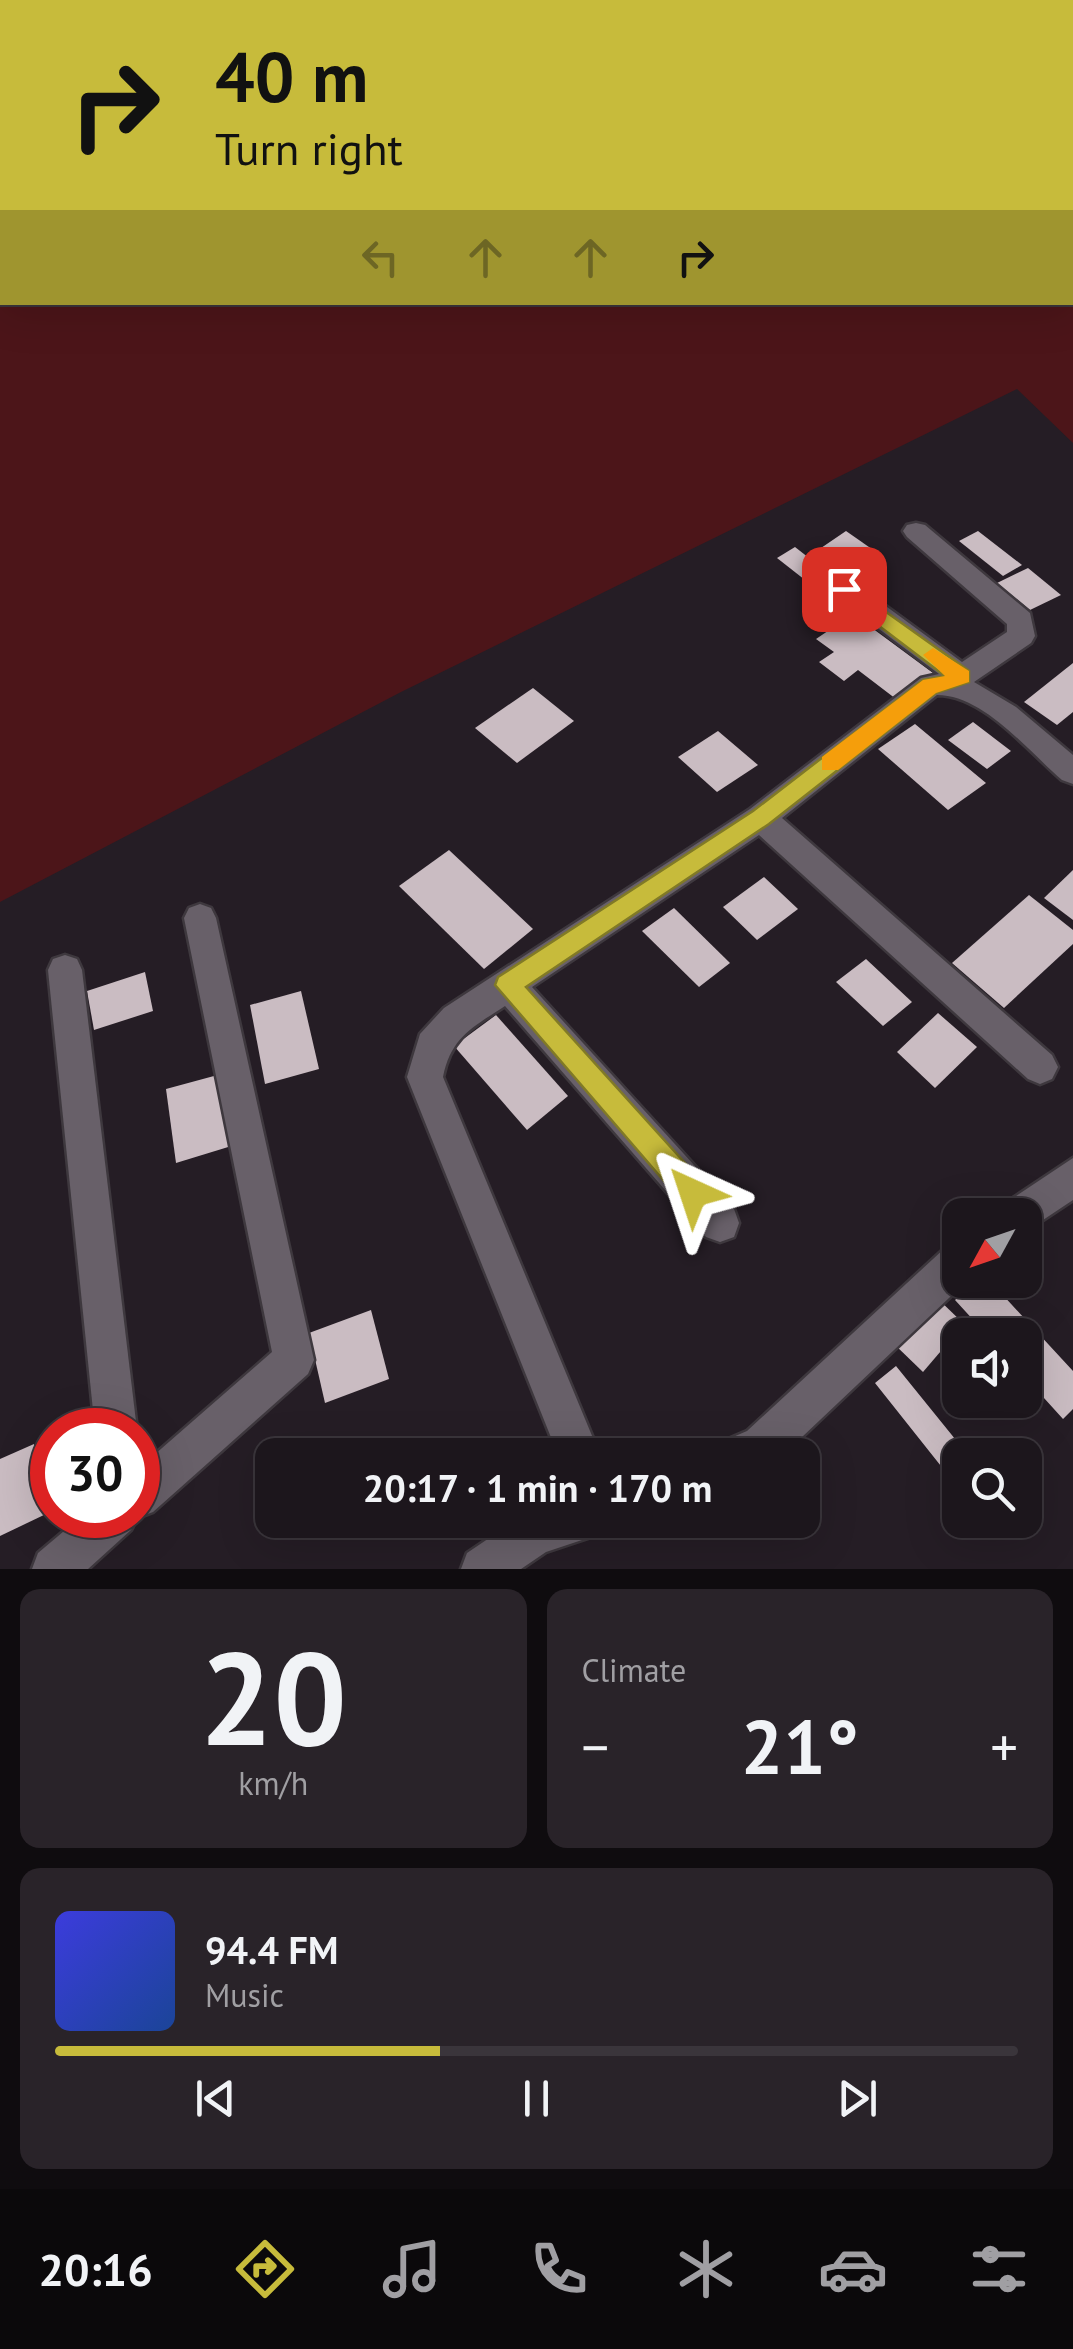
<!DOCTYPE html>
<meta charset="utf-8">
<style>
:root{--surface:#1c161c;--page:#292329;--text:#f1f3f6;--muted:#a09fa3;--line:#3a353b;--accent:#c7bb3b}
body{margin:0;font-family:"PT Sans",sans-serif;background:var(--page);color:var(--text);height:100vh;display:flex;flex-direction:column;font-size:38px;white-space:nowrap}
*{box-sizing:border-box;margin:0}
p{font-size:32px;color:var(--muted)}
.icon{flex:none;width:55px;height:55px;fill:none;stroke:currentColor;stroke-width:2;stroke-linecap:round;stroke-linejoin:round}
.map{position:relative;height:1569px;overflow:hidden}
.drawer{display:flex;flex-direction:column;gap:20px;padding:20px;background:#0f0c0f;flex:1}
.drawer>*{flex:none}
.hud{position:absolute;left:0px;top:0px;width:1075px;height:305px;box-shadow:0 10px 40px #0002,0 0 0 2px var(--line);background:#c7bb3b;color:#111;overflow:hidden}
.needle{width:65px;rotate:230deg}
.tools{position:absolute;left:942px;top:1198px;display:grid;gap:20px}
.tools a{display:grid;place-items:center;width:100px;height:100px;border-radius:20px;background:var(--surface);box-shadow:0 10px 40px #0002,0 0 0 2px var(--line);font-size:50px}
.speed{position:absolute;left:30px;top:1408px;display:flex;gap:20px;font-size:50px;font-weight:700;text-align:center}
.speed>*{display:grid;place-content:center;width:130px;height:130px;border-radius:50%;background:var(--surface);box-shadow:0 10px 40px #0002,0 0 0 2px var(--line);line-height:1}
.speed .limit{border:15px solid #d22;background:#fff;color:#111}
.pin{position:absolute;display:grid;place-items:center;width:85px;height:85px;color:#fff;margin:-42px;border-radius:20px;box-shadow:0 5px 15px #0006}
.me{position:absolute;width:110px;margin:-55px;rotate:318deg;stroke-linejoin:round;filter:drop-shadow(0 0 8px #0008)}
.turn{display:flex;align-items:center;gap:35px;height:210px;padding:0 50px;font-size:45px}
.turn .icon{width:130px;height:130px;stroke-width:2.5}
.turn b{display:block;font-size:70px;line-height:85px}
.lanes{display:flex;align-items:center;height:95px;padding:0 50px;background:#0003;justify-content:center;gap:50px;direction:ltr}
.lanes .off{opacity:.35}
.big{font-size:75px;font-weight:800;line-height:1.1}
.drawer .card{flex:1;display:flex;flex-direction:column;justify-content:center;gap:15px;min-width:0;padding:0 35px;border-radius:20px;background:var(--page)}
.drawer .dial{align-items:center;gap:0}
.dial b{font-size:130px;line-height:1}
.song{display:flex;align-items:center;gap:30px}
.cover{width:120px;height:120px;border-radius:15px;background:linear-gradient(135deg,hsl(240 70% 55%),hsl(220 70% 35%))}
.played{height:10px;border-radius:5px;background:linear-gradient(90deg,var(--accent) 40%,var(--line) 40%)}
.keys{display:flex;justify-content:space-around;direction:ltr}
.heat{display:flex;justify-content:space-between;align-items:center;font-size:55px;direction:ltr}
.drawer .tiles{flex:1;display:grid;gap:20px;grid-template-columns:1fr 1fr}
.card:last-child{grid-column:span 2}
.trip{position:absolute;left:255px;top:1438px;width:565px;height:100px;border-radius:20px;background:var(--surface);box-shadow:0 10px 40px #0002,0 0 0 2px var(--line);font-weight:800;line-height:100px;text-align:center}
.dock{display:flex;height:160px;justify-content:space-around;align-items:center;background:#0b090b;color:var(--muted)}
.dock .icon{width:70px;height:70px}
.dock .current{color:var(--accent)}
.dock b{font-size:45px;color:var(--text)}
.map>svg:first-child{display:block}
.green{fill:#4c1519;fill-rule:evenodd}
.building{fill:#cabcc2}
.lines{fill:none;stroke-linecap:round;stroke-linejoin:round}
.minor-casing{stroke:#3e383e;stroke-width:5}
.minor{fill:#686069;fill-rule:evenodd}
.route{fill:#c7bb3b;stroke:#817a26;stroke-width:2.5}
.slow{fill:#f59e0b}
</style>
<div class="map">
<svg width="1073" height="1569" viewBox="0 0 1073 1569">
<rect width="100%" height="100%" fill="#251d25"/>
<!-- green -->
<path class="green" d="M 0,0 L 1073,0 L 1073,443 L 1017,389 L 401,692 L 0,902 ZM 2,2 L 1072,2 L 1072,302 L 2,302 Z"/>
<!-- building -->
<g class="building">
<polygon points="846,531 879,554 854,570 821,548"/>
<polygon points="978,531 1022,565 1003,576 959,541"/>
<polygon points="795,547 832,576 814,587 777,558"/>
<polygon points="1028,568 1061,595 1030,610 997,583"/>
<polygon points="853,614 933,673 896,699 858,670 844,681 819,662 834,652 816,639"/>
<polygon points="1073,663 1073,712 1057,725 1024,702"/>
<polygon points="533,688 574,721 517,763 475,728"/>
<polygon points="973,722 1011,751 987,769 948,740"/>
<polygon points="915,724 986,783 948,810 878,749"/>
<polygon points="718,731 758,765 717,792 678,757"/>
<polygon points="449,850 533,929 484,969 399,886"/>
<polygon points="1073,870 1073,920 1044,898"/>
<polygon points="764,877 798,909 757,940 723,907"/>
<polygon points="1029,895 1073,930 1073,944 1004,1008 952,963"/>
<polygon points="674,908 730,963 699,987 642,931"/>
<polygon points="866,959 912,1002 883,1026 836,982"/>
<polygon points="145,972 153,1011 94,1030 87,991"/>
<polygon points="301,991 319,1069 265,1084 250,1005"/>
<polygon points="938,1013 977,1047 935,1088 897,1052"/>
<polygon points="496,1015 568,1096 527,1130 454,1046"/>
<polygon points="225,1073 238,1144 176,1163 166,1089"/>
<polygon points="977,1280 989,1280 1073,1371 1073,1409 1063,1419 1025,1377 1025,1335 987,1335 955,1300"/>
<polygon points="935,1296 964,1324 923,1372 893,1343"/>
<polygon points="371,1310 389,1379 325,1403 309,1333"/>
<polygon points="896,1366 968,1455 960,1455 960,1480 956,1485 875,1383"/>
<polygon points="34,1444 46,1514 0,1536 0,1459"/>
</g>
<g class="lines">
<!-- minor casing -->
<g class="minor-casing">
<g id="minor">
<path d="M 916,523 L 925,525 L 1030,613 L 1035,636 L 1031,643 L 974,682 L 1016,707 L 1073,755 L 1073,784 L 1062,780 C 1029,752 984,695 937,695 L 782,818 L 1052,1055 L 1058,1067 L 1052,1079 L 1040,1084 L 1028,1079 L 759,835 L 532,987 L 734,1209 L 739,1223 L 734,1237 L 720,1242 L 706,1237 L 505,1006 C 473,1027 451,1037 443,1077 L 600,1455 L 558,1455 L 407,1077 L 420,1034 L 444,1008 L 750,809 L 921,678 L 939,674 L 835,596 L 831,589 L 835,582 L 853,582 L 962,662 L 1007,632 L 1007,624 L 907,537 L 903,531 L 907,525 Z"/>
<polygon points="200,904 211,908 216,918 314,1360 308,1374 153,1512 137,1518 131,1530 88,1569 32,1569 38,1553 83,1515 138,1515 138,1469 272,1352 184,918 189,908"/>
<polygon points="65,955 77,959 82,970 137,1430 95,1430 48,970 53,959"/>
<polygon points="1073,1158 1073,1200 1025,1232 1025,1215 1001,1215 1007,1202"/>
<polygon points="960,1242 960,1280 968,1280 783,1455 720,1455 726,1440 747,1431 946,1247"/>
<polygon points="516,1520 604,1520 597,1535 546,1552 521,1569 461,1569 467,1553"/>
</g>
</g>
<!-- minor -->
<use href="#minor" class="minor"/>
</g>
<!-- route -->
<polygon class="route" points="844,582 969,671 969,682 936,693 769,824 526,987 703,1183 708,1193 703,1203 693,1207 683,1203 495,985 498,977 753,811 923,680 945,676 837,594 837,584"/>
<!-- slow -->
<polygon class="slow" points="933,648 969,671 969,682 936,693 838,770 822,770 822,757 923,680 945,676 923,655"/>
</svg>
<div class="tools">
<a><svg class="needle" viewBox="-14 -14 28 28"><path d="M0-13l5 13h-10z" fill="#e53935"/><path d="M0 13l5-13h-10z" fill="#a09fa3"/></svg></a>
<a><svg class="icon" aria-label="sound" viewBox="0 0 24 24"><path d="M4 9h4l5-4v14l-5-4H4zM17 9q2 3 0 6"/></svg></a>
<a><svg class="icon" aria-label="search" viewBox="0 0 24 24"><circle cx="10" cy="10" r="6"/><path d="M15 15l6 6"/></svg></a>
</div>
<div class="speed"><div class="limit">30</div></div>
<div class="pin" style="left:844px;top:589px;background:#d93025"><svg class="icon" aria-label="arrive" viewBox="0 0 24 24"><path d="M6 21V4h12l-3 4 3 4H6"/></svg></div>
<svg class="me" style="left:693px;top:1193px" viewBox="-20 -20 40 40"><path d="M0-17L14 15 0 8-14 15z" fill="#c7bb3b" stroke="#fff" stroke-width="4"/></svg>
<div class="trip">20:17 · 1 min · 170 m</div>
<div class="hud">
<div class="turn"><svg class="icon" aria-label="right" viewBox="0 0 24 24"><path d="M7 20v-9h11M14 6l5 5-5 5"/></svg><div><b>40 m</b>Turn right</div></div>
<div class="lanes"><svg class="icon off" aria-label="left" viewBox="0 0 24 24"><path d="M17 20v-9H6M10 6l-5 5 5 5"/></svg><svg class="icon off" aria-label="ahead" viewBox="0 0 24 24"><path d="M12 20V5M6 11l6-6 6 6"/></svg><svg class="icon off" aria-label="ahead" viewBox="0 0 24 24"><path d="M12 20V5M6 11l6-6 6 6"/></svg><svg class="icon" aria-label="right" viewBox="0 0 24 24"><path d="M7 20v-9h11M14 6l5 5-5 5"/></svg></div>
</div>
</div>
<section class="drawer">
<div class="tiles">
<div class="card dial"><b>20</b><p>km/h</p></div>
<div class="card"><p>Climate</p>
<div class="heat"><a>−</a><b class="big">21°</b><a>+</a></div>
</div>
<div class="card">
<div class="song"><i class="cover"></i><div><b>94.4 FM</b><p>Music</p></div></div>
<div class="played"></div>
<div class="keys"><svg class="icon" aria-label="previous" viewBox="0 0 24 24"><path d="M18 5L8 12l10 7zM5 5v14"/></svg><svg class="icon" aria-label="pause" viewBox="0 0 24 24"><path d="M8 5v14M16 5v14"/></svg><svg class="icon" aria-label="next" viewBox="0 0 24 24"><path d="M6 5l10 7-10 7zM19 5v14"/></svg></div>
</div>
</div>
</section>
<nav class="dock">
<b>20:16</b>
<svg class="icon current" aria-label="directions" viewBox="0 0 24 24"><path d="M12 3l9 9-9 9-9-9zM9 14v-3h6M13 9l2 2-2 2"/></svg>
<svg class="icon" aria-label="music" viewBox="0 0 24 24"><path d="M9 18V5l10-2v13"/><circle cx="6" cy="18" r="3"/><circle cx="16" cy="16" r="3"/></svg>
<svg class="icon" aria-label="phone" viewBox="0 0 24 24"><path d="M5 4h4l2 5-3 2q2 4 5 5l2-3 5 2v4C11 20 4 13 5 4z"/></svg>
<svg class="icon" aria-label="climate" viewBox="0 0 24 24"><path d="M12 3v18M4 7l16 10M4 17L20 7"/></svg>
<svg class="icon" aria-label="car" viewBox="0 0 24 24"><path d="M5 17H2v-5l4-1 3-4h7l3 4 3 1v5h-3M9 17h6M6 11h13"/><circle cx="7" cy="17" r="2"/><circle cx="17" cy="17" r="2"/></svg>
<svg class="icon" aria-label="filters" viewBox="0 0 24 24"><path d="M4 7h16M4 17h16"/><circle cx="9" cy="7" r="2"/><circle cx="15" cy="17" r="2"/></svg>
</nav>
